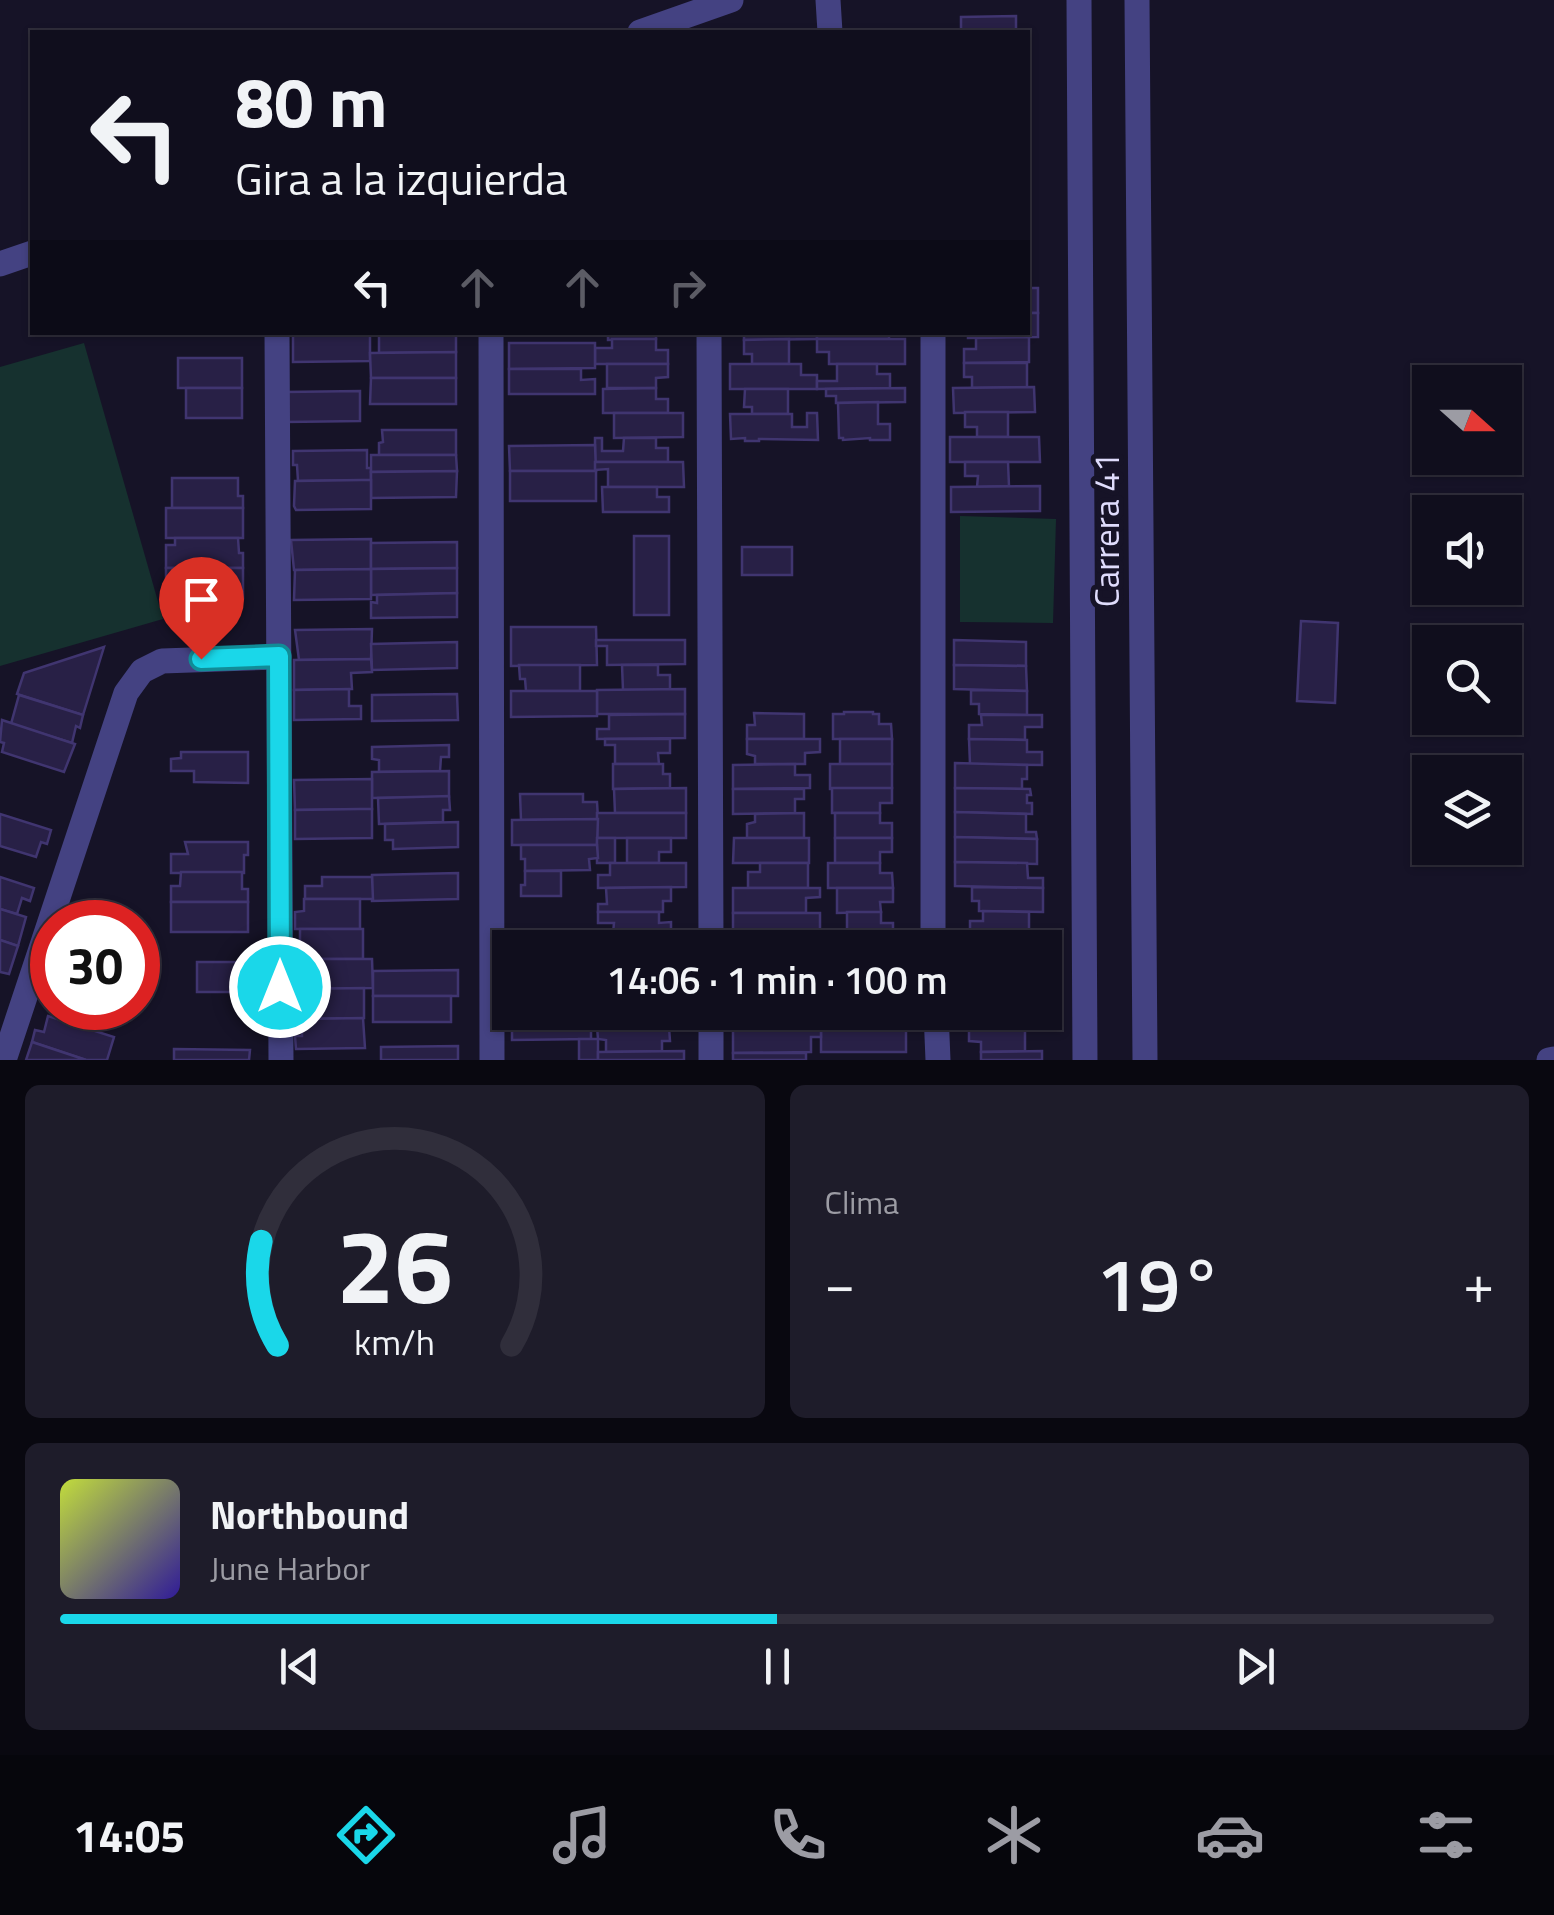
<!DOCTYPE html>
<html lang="es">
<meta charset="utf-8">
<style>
:root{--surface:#100e1d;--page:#1e1c2a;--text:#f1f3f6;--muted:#9c9ca4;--line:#302e3b;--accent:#1ad7e9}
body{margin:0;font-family:"Titillium Web",sans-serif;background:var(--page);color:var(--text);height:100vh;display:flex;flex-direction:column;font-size:38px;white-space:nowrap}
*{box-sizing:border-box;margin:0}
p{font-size:32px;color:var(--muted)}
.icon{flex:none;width:55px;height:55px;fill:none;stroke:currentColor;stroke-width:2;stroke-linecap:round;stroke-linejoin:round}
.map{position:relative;height:1060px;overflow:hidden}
.side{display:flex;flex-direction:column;gap:25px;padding:25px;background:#090810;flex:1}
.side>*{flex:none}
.banner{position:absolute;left:30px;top:30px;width:1000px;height:305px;border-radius:0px;box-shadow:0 2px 8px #0004,0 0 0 2px var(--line);background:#100e1d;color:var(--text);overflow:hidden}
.needle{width:65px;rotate:111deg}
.tools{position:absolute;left:1412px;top:365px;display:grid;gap:20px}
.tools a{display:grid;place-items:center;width:110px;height:110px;border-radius:0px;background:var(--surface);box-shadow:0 2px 8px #0004,0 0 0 2px var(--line);font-size:50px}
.speed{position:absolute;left:30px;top:900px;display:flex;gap:20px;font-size:50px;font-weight:700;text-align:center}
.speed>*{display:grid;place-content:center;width:130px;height:130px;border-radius:50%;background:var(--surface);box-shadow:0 2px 8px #0004,0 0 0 2px var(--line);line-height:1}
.speed .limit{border:15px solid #d22;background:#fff;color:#111}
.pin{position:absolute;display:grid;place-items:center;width:85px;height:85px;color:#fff;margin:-102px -42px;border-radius:50% 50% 50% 0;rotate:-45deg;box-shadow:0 0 10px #0007}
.pin .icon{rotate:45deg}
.me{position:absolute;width:110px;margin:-55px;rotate:0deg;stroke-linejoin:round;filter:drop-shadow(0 0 8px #0008)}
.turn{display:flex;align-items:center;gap:35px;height:210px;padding:0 40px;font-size:45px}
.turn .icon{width:130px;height:130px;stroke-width:2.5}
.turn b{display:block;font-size:70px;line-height:85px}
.lanes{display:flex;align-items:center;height:95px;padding:0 40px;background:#0003;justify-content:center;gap:50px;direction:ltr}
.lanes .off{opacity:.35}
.big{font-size:75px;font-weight:600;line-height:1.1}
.side .card{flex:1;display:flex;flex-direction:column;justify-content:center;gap:15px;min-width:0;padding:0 35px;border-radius:15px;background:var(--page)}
.side .dial{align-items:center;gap:0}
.dial svg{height:260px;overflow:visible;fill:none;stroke:var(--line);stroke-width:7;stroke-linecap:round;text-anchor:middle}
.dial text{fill:var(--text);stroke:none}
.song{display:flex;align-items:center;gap:30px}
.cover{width:120px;height:120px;border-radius:15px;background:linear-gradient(135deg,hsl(70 70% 55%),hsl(250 70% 35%))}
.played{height:10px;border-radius:5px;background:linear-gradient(90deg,var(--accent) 50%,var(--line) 50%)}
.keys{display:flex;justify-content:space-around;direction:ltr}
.heat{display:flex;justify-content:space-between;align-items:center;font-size:55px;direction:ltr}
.side .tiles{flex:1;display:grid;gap:25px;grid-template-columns:1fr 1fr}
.card:last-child{grid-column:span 2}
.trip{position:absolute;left:492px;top:930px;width:570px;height:100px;border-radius:0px;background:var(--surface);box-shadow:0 2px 8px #0004,0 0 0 2px var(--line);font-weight:600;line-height:100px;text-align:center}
.tab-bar{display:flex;height:160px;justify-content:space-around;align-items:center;background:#06060c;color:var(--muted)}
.tab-bar .icon{width:70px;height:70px}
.tab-bar .current{color:var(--accent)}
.tab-bar b{font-size:45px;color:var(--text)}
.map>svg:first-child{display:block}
.green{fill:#16312f}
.building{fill:#282046;stroke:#403570;stroke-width:2.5}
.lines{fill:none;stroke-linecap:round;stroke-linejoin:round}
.minor{stroke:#444282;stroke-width:25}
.route-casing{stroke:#118c97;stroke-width:25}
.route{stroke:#1ad7e9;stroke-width:18}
.labels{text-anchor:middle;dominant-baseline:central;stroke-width:10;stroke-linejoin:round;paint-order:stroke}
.street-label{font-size:35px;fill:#dfdcfc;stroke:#161327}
</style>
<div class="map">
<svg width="1554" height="1060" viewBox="0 0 1554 1060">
<rect width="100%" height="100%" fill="#161327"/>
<!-- green -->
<g class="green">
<polygon points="84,343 163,619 0,666 0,367"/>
<polygon points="960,516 1056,519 1053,623 960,622"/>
</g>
<!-- building -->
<g class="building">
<polygon points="1016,16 1016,32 961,31 961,17"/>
<rect x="1028" y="288" width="10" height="25"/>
<polygon points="1028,313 1038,313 1038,337 968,338 968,332 1028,332"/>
<polygon points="293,332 370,332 370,361 293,362"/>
<polygon points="379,332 456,332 456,352 379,353"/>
<polygon points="608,332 656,332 656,339 608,340"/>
<polygon points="744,332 817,332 817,339 744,340"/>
<rect x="817" y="332" width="72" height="7"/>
<polygon points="1029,337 1029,362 964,363 964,349 976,349 976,338"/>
<polygon points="612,339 656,339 656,350 668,350 668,364 595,364 595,348 612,348"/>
<polygon points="789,339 789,364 752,364 752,354 744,354 744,340"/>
<polygon points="817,339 905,339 905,364 829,364 829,352 817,352"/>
<polygon points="509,343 595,343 595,368 509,369"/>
<polygon points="456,352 456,378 371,378 370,353"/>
<rect x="178" y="358" width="64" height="30"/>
<polygon points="964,363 1027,363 1027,387 972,388 972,377 964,377"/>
<polygon points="607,364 668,364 668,377 656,378 656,388 607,388"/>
<polygon points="730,364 801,364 801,375 817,375 817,389 730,389"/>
<polygon points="837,364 877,364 877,374 890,374 890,388 817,389 817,381 837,381"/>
<polygon points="509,369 581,369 581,380 595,379 595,394 509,394"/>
<polygon points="371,378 456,378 456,404 370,404"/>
<polygon points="1034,387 1035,412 954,413 953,388"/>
<rect x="186" y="388" width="56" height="30"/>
<polygon points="656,388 656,399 668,399 668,413 603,413 603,389"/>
<polygon points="905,388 905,402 836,403 836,396 826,396 826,389"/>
<polygon points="745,389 788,389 788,414 752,414 752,407 744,407"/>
<polygon points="360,391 360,421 286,422 285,392"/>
<polygon points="878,402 878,424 890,424 890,440 870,440 870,438 843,440 843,438 839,438 838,403"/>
<polygon points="965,412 1008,412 1008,437 977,437 977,427 965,427"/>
<polygon points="614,413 683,413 683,437 614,438"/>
<polygon points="807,413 817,413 818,440 759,439 759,441 745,441 745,438 731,439 730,414 792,414 792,427 807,427"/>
<polygon points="382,430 456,430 456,455 379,455 379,443 383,442"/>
<polygon points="950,437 1039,437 1040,462 950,462"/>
<polygon points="595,438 602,438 602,451 623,451 624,438 656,438 656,448 668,448 668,462 595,462"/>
<polygon points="595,445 596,471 510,471 509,446"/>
<polygon points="367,450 367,468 371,468 371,480 298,481 297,465 293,465 293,451"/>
<polygon points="371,455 456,455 457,471 371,472"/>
<polygon points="595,462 683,462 684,487 608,487 608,469 595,470"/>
<polygon points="965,462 1008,462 1009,486 977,487 978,476 965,476"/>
<polygon points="457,471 456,497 371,498 371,472"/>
<rect x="510" y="471" width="86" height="30"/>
<polygon points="172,478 238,478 238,496 243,496 243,508 172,508"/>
<polygon points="362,480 371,480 371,509 296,510 294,506 295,481"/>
<polygon points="1040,486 1040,511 951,512 951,487"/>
<polygon points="602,487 657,487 657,497 669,497 669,512 603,512"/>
<rect x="166" y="508" width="77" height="30"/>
<rect x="634" y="536" width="35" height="79"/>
<polygon points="175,538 238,538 239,553 243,553 243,568 166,568 166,545 175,545"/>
<polygon points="371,539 371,569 294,570 291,540"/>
<polygon points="457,542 457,568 371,569 371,543"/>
<rect x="742" y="547" width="50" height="28"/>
<rect x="166" y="568" width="77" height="30"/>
<polygon points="457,568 457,593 371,595 371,569"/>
<polygon points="371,569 371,599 294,600 295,570"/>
<polygon points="457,593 457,617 371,618 371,602 377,603 377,595"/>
<polygon points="1301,621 1338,623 1335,703 1297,701"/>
<polygon points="511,627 596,627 597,665 511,666"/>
<polygon points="372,629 371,659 299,660 295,630"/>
<polygon points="596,640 685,640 685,664 607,665 607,646 596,646"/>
<polygon points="954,640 1026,642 1026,666 954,665"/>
<polygon points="457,642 457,668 372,670 371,644"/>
<polygon points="104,647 83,715 17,694 24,673"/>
<polygon points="371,659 372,672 351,673 352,689 294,690 294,660"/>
<polygon points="519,665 580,665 580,691 526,691 525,679 520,679"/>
<polygon points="622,665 658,665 658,675 670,675 670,690 623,690"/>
<polygon points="954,665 1026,666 1027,691 954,689"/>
<polygon points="349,689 349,706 361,706 361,719 294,720 294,690"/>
<polygon points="685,689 685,714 597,714 597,690"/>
<polygon points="971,690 1027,691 1027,715 979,714 979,704 971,704"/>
<polygon points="511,691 597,691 597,716 511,717"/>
<polygon points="457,694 458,720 372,721 372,695"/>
<polygon points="19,695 83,715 80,728 76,726 72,743 11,724"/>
<polygon points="844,712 873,712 873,714 879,714 879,724 891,724 892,739 833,739 833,714 844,714"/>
<polygon points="754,713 804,714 804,739 747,739 747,725 755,725"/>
<polygon points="685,714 685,738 597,739 597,729 609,729 609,715"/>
<polygon points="981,715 1042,715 1042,727 1025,727 1025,740 969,739 969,725 982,725"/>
<polygon points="2,720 75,744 64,772 2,752 4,743 0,742"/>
<polygon points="605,739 670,739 670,753 658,753 659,764 615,764 615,745 605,745"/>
<polygon points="747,739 820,739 820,752 805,753 805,764 755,764 755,756 747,754"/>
<rect x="840" y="739" width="52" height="25"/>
<polygon points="969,739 1027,740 1027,752 1042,752 1042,765 970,764"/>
<polygon points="449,745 449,757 441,757 440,771 379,772 379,760 372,759 372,747"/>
<polygon points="181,752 248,752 248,783 194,782 194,771 171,771 171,759 181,758"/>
<polygon points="955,763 1027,765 1027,779 1022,779 1022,789 955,788"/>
<polygon points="613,764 663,764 663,774 670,774 670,788 613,789"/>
<polygon points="795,764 795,775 810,775 810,788 733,789 733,765"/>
<polygon points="830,764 892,764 892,788 830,789"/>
<polygon points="449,771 449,797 372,798 372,772"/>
<polygon points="372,779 372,809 295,810 294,780"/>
<polygon points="686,788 686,813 615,813 614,789"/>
<polygon points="832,788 892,788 892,803 880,803 880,813 832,813"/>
<polygon points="955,788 1030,789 1031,795 1027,795 1027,803 1032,803 1032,814 955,812"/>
<polygon points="733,789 804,789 804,799 795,799 795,813 733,814"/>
<polygon points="520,794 583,794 583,802 597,802 598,819 521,820"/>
<polygon points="449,796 450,810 443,810 443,822 379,824 378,798"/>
<polygon points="360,809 372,809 372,838 295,839 295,810"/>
<polygon points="955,812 1026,814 1026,832 1036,832 1037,839 955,837"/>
<rect x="597" y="813" width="89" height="25"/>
<polygon points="804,813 804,838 747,838 747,824 755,822 755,814"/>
<polygon points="835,813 880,813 880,823 892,823 892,838 835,838"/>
<polygon points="0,814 51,830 47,844 41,842 36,857 0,846"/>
<polygon points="598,819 597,845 512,845 512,820"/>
<polygon points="458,822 458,847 393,849 393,840 385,840 385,824"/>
<polygon points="955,837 1037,839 1037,864 955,862"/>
<rect x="597" y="838" width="18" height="25"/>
<polygon points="627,838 671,838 671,852 659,852 659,863 627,863"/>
<polygon points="734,838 809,838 809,863 733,863"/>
<polygon points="835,838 892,838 892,852 880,852 880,863 835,863"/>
<polygon points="185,842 248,842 248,855 244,855 244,873 171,873 171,854 188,854"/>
<polygon points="521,845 597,845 598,858 589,859 590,870 525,871 525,859 521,859"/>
<polygon points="955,862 1027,863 1028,878 1043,878 1043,888 955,886"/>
<polygon points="610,863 686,863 686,887 598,888 598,875 610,875"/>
<polygon points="760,863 808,863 808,888 748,888 748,872 760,872"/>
<polygon points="828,863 880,863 880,873 892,873 893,888 828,888"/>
<polygon points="525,871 561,871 561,896 521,896 521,885 525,885"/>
<polygon points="181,872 242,872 242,889 248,889 248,902 171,902 171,886 180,886"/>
<polygon points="458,873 458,899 372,901 372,875"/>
<polygon points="0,877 34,888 30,901 22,898 17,914 0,909"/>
<polygon points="322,877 372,877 373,899 305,899 305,886 322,886"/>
<polygon points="671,887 671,901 663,901 663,912 598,912 598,904 607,904 606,888"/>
<polygon points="972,887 1043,888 1043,912 979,911 979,901 972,901"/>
<polygon points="733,888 820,888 820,897 806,898 806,913 733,913"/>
<polygon points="837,888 893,888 893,902 880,902 881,912 837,913"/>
<polygon points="304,899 360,899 360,929 295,929 295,912 304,911"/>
<rect x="171" y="902" width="77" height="30"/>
<polygon points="0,909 26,917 18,946 0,940"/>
<polygon points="983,911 1029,912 1029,937 970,936 970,921 983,921"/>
<polygon points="598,912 659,912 659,923 671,922 671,937 611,937 610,932 613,933 614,923 598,923"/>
<polygon points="847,912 881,912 881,923 893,923 893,937 847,937"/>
<polygon points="733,913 820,913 820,940 733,938"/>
<polygon points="300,929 363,929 363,959 295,959 295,946 300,946"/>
<polygon points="0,940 18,946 9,974 0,972"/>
<polygon points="295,959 372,959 373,988 295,989"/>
<rect x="197" y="962" width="51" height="30"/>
<polygon points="458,970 458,996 373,996 373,971"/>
<polygon points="364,988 364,1018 292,1019 292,1002 300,1002 299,989"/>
<rect x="373" y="996" width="78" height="26"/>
<rect x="597" y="1012" width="87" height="15"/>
<polygon points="747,1012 807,1012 807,1028 747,1029"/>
<polygon points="820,1012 906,1012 906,1028 821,1028"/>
<polygon points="1041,1012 1041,1026 969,1028 968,1013"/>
<polygon points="591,1013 591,1039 512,1040 512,1014"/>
<polygon points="48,1016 114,1037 107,1060 86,1060 32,1042 35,1030 44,1032"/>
<polygon points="363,1018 365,1048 296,1049 295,1036 302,1036 302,1019"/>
<polygon points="597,1027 669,1027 670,1041 662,1041 662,1051 606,1052 606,1040 598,1039"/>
<polygon points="1025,1027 1025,1051 981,1052 981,1042 969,1041 969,1028"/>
<rect x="821" y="1028" width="85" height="24"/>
<polygon points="821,1028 821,1037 811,1037 811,1052 733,1053 733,1029"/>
<rect x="579" y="1039" width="19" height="21"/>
<polygon points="32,1042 86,1060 26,1060"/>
<polygon points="458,1046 458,1060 381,1060 381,1047"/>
<polygon points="174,1049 250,1050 249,1060 174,1060"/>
<polygon points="684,1051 684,1060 598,1060 598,1052"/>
<polygon points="1042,1051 1042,1060 981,1060 981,1052"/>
<rect x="733" y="1053" width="73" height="7"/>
</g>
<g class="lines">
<!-- minor -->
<g class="minor">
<polyline points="828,0 830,32"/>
<polyline points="1079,0 1085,1060"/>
<polyline points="1137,0 1145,1060"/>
<polyline points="640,32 731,0"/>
<polyline points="0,264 32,253"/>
<polyline points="277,332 281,1060"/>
<polyline points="491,332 492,1060"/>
<polyline points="709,332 711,948"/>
<polyline points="933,948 933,332"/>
<polyline points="711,1012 711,1060"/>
<polyline points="936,1012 938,1060"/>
<polyline points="4,1060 126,693 142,671 162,661 279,657"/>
<polyline points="1549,1060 1554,1059"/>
</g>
</g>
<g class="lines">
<!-- route casing -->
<g class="route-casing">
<polyline id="route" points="201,659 279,656 280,987"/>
</g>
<!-- route -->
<use href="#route" class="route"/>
</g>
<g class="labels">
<!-- street labels -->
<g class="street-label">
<text transform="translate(1106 530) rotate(-90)">Carrera 41</text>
</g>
</g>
</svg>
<div class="tools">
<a><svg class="needle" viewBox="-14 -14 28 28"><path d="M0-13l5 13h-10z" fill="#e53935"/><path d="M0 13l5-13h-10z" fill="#9c9ca4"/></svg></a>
<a><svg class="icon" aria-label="sound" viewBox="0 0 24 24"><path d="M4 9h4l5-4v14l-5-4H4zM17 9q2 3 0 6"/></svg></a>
<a><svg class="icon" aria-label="search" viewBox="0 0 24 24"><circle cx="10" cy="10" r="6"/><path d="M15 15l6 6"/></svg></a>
<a><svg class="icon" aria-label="layers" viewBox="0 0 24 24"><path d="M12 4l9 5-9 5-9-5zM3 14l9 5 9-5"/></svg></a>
</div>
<div class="speed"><div class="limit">30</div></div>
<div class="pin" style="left:201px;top:659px;background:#d93025"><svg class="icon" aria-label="arrive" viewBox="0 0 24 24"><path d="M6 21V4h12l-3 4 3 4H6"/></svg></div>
<svg class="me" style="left:280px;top:987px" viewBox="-20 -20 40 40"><circle r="17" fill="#1ad7e9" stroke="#fff" stroke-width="3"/><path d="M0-11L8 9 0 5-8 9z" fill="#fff"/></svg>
<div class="trip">14:06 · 1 min · 100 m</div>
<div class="banner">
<div class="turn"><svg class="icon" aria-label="left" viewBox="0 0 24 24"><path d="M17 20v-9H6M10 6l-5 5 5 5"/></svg><div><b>80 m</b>Gira a la izquierda</div></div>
<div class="lanes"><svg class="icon" aria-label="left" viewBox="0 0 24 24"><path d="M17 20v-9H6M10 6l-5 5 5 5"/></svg><svg class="icon off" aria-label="ahead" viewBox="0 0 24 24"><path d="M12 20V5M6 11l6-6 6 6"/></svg><svg class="icon off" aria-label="ahead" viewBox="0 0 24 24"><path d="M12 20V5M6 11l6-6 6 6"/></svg><svg class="icon off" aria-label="right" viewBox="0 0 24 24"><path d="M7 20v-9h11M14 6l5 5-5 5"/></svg></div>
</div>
</div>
<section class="side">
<div class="tiles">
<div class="card dial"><svg viewBox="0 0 100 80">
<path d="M14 69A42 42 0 1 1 86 69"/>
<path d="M14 69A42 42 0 0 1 9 37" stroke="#1ad7e9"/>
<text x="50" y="56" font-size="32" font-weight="700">26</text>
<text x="50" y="72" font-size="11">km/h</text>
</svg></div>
<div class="card"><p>Clima</p>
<div class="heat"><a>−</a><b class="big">19°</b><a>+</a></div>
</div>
<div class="card">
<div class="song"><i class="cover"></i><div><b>Northbound</b><p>June Harbor</p></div></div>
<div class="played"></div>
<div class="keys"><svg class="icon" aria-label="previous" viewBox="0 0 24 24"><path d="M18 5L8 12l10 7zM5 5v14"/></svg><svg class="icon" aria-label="pause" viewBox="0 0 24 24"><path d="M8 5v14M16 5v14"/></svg><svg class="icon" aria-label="next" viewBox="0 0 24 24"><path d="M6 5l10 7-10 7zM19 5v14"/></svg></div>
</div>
</div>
</section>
<nav class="tab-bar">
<b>14:05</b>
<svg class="icon current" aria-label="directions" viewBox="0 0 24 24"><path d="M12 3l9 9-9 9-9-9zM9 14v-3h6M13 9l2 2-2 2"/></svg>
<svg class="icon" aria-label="music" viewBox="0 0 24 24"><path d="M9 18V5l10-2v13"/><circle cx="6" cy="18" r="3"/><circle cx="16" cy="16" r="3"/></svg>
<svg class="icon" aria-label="phone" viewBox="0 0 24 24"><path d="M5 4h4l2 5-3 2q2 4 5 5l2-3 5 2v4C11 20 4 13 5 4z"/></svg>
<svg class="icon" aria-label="climate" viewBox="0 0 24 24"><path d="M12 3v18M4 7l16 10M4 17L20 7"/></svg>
<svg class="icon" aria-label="car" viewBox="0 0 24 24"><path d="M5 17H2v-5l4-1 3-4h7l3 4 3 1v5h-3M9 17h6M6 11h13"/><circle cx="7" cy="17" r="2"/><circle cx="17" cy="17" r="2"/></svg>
<svg class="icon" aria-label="filters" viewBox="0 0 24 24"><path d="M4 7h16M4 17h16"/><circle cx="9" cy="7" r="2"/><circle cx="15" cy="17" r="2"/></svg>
</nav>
